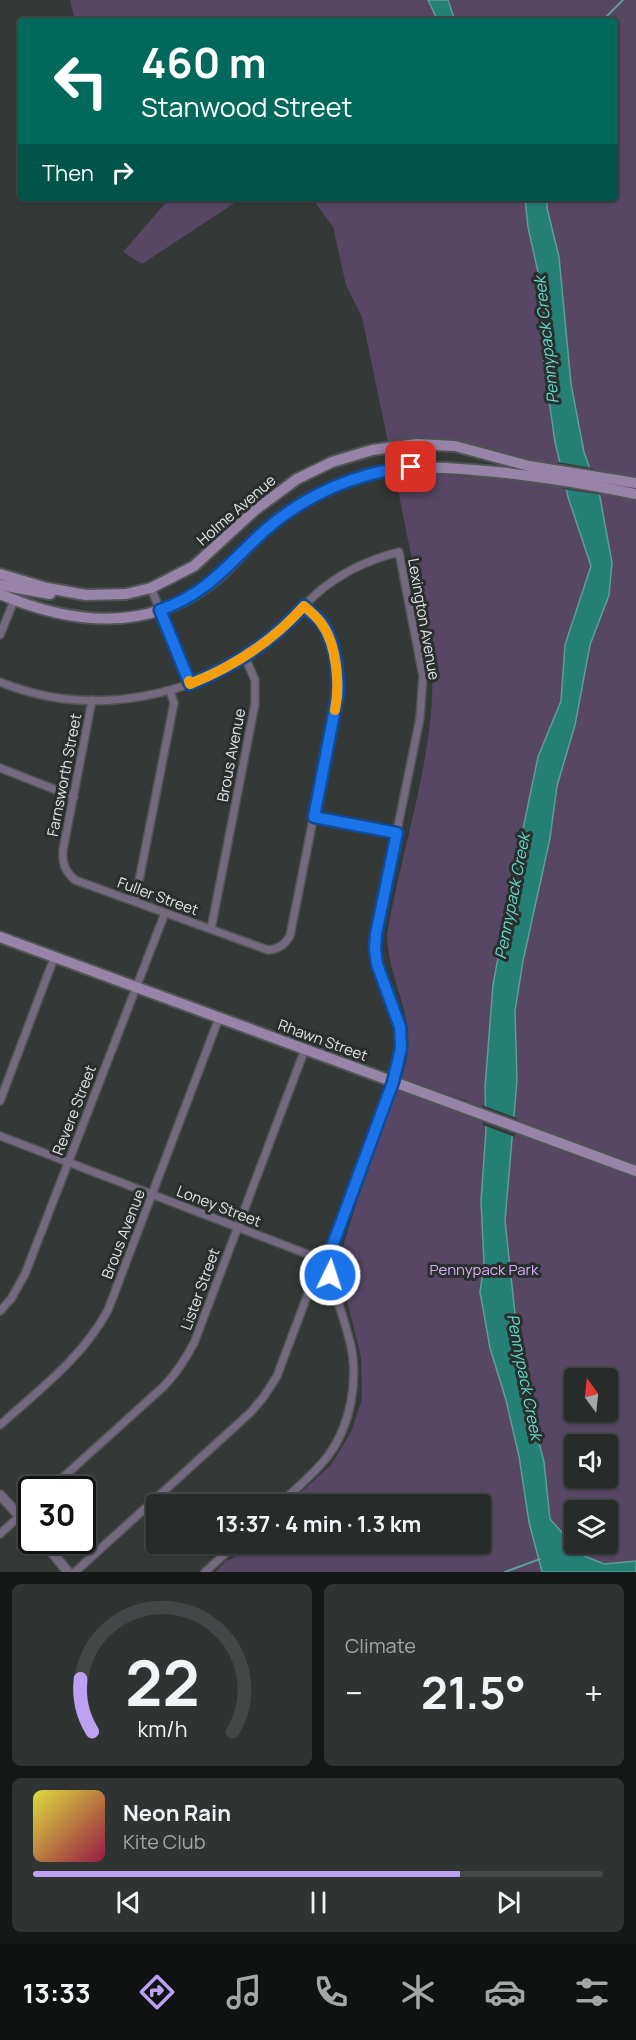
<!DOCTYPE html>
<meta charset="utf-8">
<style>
:root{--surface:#272b2a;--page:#2f3332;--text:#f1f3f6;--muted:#a4a7a8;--line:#434747;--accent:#bca0f2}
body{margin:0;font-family:Manrope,sans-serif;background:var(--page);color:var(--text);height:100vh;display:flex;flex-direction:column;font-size:22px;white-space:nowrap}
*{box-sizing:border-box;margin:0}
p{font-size:20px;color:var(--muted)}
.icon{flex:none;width:33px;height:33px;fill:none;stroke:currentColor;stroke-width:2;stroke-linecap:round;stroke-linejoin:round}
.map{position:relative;height:1572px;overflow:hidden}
.drawer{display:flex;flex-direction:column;gap:12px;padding:12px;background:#151817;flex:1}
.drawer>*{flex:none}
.guide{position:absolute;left:18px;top:18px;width:600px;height:183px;border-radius:6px;box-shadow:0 2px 4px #0004,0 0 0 2px var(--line);background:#00695c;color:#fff;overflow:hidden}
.needle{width:39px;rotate:345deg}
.tools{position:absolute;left:564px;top:1368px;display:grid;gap:12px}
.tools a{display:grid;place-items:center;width:54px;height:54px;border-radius:6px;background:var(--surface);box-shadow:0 2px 4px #0004,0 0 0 2px var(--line);font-size:30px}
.speed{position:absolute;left:18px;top:1476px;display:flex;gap:12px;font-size:30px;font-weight:700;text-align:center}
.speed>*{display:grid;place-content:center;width:78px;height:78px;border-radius:50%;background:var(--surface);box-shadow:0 2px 4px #0004,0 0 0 2px var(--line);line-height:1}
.speed .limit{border:3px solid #111;border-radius:9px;background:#fff;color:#111}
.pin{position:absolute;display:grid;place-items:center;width:51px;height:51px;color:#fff;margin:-26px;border-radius:12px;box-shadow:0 3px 9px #0006}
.me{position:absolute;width:66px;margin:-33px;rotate:4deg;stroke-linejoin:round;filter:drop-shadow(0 0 4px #0008)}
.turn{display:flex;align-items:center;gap:21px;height:126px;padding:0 24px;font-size:27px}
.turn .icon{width:78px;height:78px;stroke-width:2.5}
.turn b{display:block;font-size:42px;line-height:51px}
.then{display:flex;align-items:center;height:57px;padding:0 24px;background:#0003;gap:12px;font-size:22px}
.big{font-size:45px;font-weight:700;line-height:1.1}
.drawer .widget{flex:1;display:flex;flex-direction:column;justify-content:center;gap:9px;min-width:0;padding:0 21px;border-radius:9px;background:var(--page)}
.drawer .dial{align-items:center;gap:0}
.dial svg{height:156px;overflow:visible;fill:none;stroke:var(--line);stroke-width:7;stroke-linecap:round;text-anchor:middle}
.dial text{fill:var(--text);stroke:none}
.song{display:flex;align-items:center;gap:18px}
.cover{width:72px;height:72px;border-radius:9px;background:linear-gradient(135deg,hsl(60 70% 55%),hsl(340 70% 35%))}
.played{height:6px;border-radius:3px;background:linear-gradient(90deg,var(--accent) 75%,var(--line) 75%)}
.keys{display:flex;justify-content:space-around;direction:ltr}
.heat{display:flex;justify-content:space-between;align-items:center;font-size:33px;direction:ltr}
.drawer .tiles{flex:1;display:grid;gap:12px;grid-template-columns:1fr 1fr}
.widget:last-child{grid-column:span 2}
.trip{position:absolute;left:146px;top:1494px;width:345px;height:60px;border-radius:6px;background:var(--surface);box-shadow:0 2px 4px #0004,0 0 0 2px var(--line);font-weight:700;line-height:60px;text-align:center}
.tabs{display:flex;height:96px;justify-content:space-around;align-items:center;background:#101111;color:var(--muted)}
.tabs .icon{width:42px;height:42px}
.tabs .on{color:var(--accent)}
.tabs b{font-size:27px;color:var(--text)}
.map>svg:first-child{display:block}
.green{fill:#574765;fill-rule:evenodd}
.water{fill:#247f75;stroke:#5d9e97;stroke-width:1.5}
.pier{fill:#343938}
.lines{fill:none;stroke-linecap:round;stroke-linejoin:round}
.stream{stroke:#5d9e97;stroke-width:2}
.minor-casing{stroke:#505554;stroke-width:10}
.tertiary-casing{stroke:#505554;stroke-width:12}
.secondary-casing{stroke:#505554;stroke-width:14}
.minor{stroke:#756980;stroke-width:7}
.tertiary{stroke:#756980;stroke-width:9}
.secondary{stroke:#9784a8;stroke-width:10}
.route-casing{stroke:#114b97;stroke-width:15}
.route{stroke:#1a73e8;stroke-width:10}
.slow{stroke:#f59e0b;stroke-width:10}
.labels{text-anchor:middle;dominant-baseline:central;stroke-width:6;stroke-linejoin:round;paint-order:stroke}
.street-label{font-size:15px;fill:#e2e5e5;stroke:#2a2f2e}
.park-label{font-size:15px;fill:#d5abf8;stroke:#2a2f2e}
.water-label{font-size:16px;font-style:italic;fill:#5fdecd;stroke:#2a2f2e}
</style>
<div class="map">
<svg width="636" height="1572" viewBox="0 0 636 1572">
<rect width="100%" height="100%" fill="#343938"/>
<!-- green -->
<g class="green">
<path d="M 70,0 L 636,0 L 636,481 L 627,495 L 636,498 L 636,1165 L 561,1137 L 557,1148 L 636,1177 L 636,1572 L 215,1572 L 228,1559 L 229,1561 L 250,1544 L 480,1544 L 480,1504 L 288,1504 L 331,1465 L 351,1432 L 362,1399 L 361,1357 L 345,1292 L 341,1266 L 344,1243 L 355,1208 L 396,1091 L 403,1091 L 465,1113 L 468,1101 L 404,1079 L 402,1077 C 422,1022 389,988 387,935 C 402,846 437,751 432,660 L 395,475 C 437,471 478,480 519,478 L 526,460 C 473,441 444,436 388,442 L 362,317 L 346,285 L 333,227 L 312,198 L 615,198 L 615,21 L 75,21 ZM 574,1378 L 608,1378 L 608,1412 L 574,1412 ZM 574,1444 L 608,1444 L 608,1478 L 574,1478 ZM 574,1510 L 608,1510 L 608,1544 L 574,1544 Z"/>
<polygon points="170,198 242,198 142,264 123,252"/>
</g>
<!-- water -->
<g class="water">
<polygon points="428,0 448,0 455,21 438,21"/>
<polygon points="525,198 547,198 547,208 559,257 571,384 584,452 600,497 612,563 609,595 590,645 575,725 557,786 550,838 523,961 515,1011 517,1080 505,1221 517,1332 527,1398 544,1462 550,1519 582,1555 604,1564 636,1561 636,1572 542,1572 529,1522 519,1456 506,1400 490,1348 480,1292 484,1263 481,1201 486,1130 485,1087 493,985 511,887 538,757 561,701 565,645 591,566 568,497 555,442 544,365 544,299 528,227"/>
</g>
<!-- pier -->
<g class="pier">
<polygon points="557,462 593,468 602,495 563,489"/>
<polygon points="482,1105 517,1118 515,1137 483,1125"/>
</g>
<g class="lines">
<!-- stream -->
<g class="stream">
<polyline points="602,21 623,0"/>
<polyline points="505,1572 540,1559"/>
</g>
<!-- minor casing -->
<g class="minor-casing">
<g id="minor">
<polyline points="151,588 190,684"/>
<polyline points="0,635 15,598"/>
<path d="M 0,682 C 93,720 200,697 276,635 C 290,623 301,608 314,596 C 339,573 367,560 399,552 L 423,676 L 420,718 L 376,934 C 373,974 401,1005 401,1045 C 401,1069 387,1096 379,1119 C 361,1167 343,1214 328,1262 C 333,1289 343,1315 350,1342 C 359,1379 351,1425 328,1456 C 314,1474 296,1489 279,1504"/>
<path d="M 92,700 L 63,850 C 62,864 65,871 75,880 L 268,950 C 279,949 284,945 290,936 L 338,693 C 338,671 335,642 322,623 C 317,617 310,612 304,606"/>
<polyline points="0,768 74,797"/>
<polyline points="314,817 397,833"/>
<polyline points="135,901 174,703 170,691"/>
<polyline points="211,929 255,704 255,680 245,657"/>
<polyline points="0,1101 54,958"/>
<polyline points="0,1136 328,1262 309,1291 277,1376 265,1395 251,1412 75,1572"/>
<polyline points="0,1311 11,1299 25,1274 165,913"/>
<path d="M 0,1425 C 39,1390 83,1357 108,1310 L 219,1018"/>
<path d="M 49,1490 L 163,1387 C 176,1374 185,1360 194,1343 L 305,1049"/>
<polyline points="0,1534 32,1505"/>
<polyline points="205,1572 236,1544"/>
</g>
</g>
<!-- tertiary casing -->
<g class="tertiary-casing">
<g id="tertiary">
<polyline points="0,1495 32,1529"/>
<polyline points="42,1540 68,1572"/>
</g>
</g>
<!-- secondary casing -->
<g class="secondary-casing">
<g id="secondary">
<polyline points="0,574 47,588 86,595 126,594 151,588 194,566 255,510 297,479 332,462 372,450 417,444 455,446 529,466 636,483"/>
<polyline points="0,585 50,594"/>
<path d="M 0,594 C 70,624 147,633 211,583 C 229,569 243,551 260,535 C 289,507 327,487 366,475 C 402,465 437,467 474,470 C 529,474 582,483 636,494"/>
<polyline points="0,937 636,1171"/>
</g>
</g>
<!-- minor -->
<use href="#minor" class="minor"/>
<!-- tertiary -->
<use href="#tertiary" class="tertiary"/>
<!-- secondary -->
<use href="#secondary" class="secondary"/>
</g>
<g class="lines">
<!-- route casing -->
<g class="route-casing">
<path id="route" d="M 330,1275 L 328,1262 L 332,1247 L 393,1082 L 401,1048 L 400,1027 L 377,964 L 375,949 L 376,934 L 397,833 L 314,817 L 338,693 C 338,671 335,642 322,623 C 317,617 310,612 304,606 C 272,642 235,666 190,684 L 160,610 C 208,593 227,565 262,533 C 303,496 356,472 411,467"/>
</g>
<!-- route -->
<use href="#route" class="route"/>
<!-- slow -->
<path class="slow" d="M 189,681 L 190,684 C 235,666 272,642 304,606 C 310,611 317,617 321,623 C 337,644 340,685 335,710"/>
</g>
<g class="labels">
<!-- street labels -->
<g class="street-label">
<text transform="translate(236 510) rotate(-41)">Holme Avenue</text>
<text transform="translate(424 619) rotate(80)">Lexington Avenue</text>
<text transform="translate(231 755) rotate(-79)">Brous Avenue</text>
<text transform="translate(64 775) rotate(-79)">Farnsworth Street</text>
<text transform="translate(158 896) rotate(20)">Fuller Street</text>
<text transform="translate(323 1040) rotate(20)">Rhawn Street</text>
<text transform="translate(74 1110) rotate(-69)">Revere Street</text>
<text transform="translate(219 1206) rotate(21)">Loney Street</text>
<text transform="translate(123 1234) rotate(-69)">Brous Avenue</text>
<text transform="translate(200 1289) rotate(-70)">Lister Street</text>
</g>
<!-- park labels -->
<g class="park-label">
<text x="484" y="1269">Pennypack Park</text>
</g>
<!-- water labels -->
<g class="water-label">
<text transform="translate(546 340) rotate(-96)">Pennypack Creek</text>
<text transform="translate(512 896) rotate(-79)">Pennypack Creek</text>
<text transform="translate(525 1377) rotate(79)">Pennypack Creek</text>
</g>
</g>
</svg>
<div class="tools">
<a><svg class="needle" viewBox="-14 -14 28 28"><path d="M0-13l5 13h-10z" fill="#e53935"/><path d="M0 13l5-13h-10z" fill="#a4a7a8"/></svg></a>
<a><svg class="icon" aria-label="sound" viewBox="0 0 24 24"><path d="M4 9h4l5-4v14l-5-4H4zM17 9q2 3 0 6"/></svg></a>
<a><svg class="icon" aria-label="layers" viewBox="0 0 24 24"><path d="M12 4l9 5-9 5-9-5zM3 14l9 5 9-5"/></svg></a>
</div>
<div class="speed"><div class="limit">30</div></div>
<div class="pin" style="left:411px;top:467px;background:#d93025"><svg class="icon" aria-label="arrive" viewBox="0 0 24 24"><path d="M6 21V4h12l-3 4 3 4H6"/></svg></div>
<svg class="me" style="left:330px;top:1275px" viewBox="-20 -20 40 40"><circle r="17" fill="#1a73e8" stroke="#fff" stroke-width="3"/><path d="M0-11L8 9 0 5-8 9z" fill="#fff"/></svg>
<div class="trip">13:37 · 4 min · 1.3 km</div>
<div class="guide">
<div class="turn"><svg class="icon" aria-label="left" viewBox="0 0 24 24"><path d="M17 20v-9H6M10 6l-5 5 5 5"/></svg><div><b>460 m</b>Stanwood Street</div></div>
<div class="then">Then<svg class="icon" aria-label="right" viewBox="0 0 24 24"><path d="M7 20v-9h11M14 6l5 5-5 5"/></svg></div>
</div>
</div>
<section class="drawer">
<div class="tiles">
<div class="widget dial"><svg viewBox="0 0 100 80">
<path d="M14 69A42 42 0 1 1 86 69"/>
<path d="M14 69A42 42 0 0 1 8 42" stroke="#bca0f2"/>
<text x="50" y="56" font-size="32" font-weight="700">22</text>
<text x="50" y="72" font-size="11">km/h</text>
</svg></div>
<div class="widget"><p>Climate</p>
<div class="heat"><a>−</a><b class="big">21.5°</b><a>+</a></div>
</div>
<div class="widget">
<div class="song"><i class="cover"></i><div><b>Neon Rain</b><p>Kite Club</p></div></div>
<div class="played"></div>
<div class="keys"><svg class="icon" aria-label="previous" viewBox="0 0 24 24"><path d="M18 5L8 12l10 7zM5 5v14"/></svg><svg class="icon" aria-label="pause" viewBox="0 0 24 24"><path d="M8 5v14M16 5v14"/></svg><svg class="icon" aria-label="next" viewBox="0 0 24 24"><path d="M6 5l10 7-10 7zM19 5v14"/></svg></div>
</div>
</div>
</section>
<nav class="tabs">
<b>13:33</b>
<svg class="icon on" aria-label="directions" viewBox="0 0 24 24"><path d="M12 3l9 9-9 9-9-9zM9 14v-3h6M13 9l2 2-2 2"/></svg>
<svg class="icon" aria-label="music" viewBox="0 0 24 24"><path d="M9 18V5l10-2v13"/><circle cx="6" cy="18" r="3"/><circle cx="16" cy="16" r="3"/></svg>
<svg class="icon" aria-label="phone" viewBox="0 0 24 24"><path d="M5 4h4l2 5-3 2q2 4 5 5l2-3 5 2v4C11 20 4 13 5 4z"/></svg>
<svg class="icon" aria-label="climate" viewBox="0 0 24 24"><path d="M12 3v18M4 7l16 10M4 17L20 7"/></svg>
<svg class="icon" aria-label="car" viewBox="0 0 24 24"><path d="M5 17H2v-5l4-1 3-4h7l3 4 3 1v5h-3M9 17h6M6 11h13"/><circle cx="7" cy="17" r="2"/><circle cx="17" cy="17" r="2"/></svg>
<svg class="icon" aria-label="filters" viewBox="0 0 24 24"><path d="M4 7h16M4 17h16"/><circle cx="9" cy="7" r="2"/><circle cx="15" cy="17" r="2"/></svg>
</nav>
